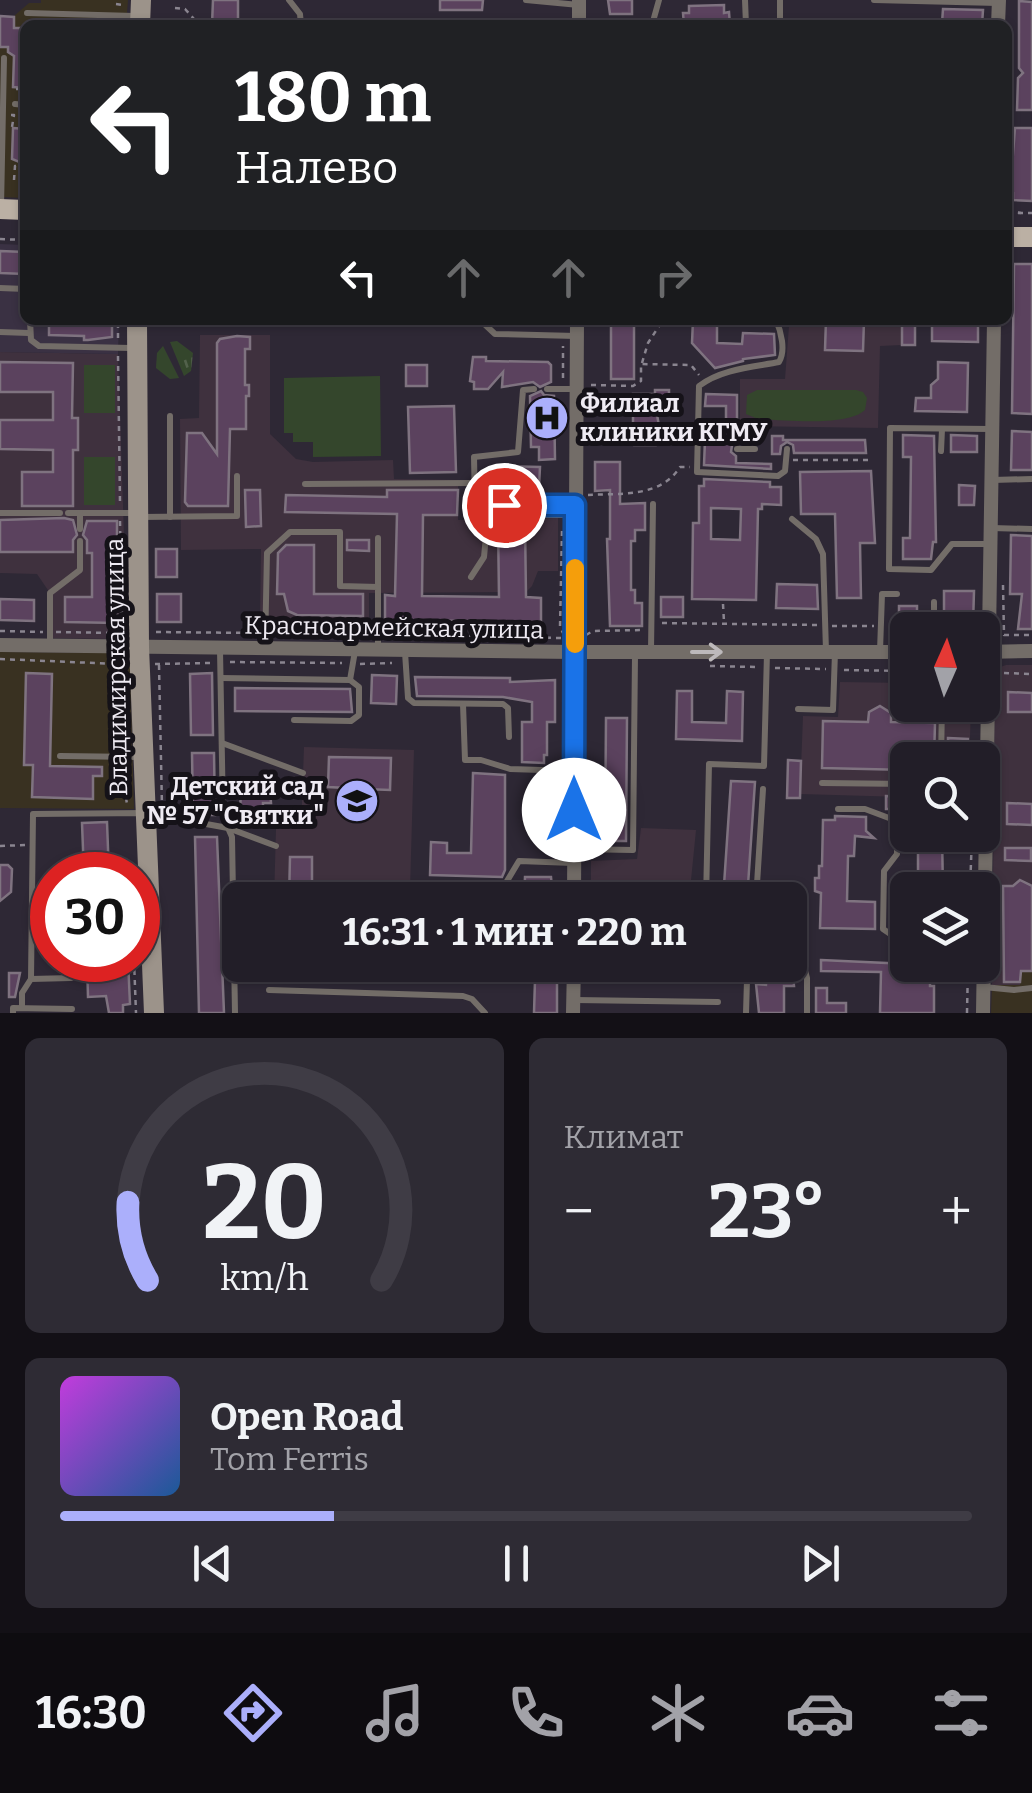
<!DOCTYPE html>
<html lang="ru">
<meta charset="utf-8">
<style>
:root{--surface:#221e28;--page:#2e2b34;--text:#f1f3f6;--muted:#a2a2a8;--line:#3f3c45;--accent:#abaffb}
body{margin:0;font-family:Bitter,serif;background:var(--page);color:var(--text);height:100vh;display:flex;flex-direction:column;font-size:38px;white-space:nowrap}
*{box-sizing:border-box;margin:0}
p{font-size:32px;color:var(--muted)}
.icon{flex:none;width:55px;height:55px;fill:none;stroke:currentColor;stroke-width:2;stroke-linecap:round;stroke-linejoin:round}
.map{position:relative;height:1013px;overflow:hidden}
.sheet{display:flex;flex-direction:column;gap:25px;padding:25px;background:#131016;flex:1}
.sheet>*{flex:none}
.guide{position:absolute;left:20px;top:20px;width:992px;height:305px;border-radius:15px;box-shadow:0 2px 8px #0004,0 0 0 2px var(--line);background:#202124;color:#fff;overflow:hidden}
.needle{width:65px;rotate:3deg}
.buttons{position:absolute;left:890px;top:612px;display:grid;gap:20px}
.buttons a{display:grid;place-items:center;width:110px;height:110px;border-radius:15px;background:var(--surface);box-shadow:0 2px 8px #0004,0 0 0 2px var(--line);font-size:50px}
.speed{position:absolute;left:30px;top:852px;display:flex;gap:20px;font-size:50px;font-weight:700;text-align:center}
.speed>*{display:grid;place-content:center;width:130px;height:130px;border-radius:50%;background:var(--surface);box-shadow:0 2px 8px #0004,0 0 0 2px var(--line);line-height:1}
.speed .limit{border:15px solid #d22;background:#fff;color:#111}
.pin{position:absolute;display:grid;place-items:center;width:85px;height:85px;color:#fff;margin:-42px;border:5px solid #fff;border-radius:50%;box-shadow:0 2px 10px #0007}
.me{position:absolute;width:110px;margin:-55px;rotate:0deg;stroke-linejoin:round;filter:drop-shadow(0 0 8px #0008)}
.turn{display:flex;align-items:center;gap:35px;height:210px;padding:0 50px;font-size:45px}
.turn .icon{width:130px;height:130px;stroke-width:2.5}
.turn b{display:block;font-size:70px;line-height:85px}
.lanes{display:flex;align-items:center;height:95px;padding:0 50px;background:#0003;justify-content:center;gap:50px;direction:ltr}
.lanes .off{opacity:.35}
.big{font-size:75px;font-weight:700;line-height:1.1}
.sheet .card{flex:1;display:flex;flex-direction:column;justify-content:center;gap:15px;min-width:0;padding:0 35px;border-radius:15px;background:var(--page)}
.sheet .dial{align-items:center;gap:0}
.dial svg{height:260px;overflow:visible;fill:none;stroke:var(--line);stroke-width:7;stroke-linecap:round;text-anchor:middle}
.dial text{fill:var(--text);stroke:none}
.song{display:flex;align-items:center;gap:30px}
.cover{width:120px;height:120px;border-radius:15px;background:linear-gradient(135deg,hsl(290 70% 55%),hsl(210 70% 35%))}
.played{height:10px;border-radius:5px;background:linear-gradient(90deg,var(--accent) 30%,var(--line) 30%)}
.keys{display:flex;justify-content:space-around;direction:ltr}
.heat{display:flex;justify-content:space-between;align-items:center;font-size:55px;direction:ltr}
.sheet .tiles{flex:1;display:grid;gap:25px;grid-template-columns:1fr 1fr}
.card:last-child{grid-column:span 2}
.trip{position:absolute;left:222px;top:882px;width:585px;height:100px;border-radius:15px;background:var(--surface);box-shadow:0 2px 8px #0004,0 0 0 2px var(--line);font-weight:700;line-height:100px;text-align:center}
.tab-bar{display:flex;height:160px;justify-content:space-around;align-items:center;background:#0e0c10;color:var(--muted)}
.tab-bar .icon{width:70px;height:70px}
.tab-bar .current{color:var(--accent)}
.tab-bar b{font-size:45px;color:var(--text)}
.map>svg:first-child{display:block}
.commercial{fill:#393121}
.education{fill:#3f313e}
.built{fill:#3a3143}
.grass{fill:url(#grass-tufts)}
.park{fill:#34462c}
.building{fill:#5b425e;stroke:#7f7380;stroke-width:2.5;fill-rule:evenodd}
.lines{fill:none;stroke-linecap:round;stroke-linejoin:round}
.path{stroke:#8a8590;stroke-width:2.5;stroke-dasharray:5 5;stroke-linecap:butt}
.service{stroke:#736d68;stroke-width:6}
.minor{stroke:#736d68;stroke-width:14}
.secondary{stroke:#9c938a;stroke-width:20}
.primary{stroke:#bbb0a4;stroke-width:20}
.oneway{stroke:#bdb9bb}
.route-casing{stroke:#114b97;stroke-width:25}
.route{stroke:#1a73e8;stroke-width:18}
.slow{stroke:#f59e0b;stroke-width:18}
.labels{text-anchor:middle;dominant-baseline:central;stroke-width:10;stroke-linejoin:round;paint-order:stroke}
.poi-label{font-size:25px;font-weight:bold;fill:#efebf3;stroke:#151218;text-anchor:start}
.street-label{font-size:25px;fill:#efebf3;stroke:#151218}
</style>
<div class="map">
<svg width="1032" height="1013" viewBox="0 0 1032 1013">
<defs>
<pattern id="grass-tufts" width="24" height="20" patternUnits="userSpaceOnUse" patternTransform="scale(2.5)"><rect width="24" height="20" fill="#34462c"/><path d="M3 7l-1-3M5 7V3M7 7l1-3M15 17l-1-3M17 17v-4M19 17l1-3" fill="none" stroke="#52614b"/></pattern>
</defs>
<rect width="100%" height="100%" fill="#2e2835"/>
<!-- commercial -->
<g class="commercial">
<polygon points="41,0 128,0 126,25 25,25 25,198 0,197 0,16 14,16 29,3 41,3"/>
<polygon points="0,652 117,653 126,659 130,667 134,809 0,808"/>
<polygon points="1021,959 1032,959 1032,1013 991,1013 992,985"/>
</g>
<!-- education -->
<g class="education">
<polygon points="784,320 902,320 902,345 880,346 878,428 740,426 740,379 785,379 789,326"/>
<polygon points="200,335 270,335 270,434 296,459 313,462 393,460 394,479 458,480 458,520 558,518 558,571 538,571 532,586 526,592 369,593 369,625 260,623 261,549 181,550 180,419 199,418"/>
<polygon points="0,352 118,354 127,627 125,633 117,639 50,638 50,593 37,574 0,573"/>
<polygon points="1006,665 1032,665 1032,959 1021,959 1020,985 992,985 995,675 1000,667"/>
<polygon points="840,682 907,683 908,705 971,705 970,738 949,739 949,760 908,760 907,791 904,797 800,794 803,716 838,717"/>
<polygon points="304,747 414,750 410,890 360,891 359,900 274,900 276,829 301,829"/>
<polygon points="641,828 696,830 689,900 591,900 591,861 637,859"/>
<polygon points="590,965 675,965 674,978 590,976"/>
</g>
<!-- built -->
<polygon class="built" points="0,244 25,245 25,320 119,320 118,354 0,352"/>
<!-- grass -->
<g class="grass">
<polygon points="177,341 193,353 191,371 184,376 170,342"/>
<polygon points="163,346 179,378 170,379 156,368 157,353"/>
</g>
<!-- park -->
<g class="park">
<rect x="84" y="365" width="31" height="48"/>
<polygon points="380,376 381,456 313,457 313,442 293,442 293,433 284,433 284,378"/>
<path d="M 757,390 L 856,390 L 863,392 L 867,398 L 865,410 C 847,427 784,420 758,419 L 746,414 L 747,395 Z"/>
<rect x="84" y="457" width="31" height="48"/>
</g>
<!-- building -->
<g class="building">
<polygon points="213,0 238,0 238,25 212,25"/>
<polygon points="440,0 483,0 482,10 440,10"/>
<polygon points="608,0 632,0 632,14 610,14"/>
<polygon points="1019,1 1032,2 1032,110 1017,110 1018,78 1023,73 1019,68"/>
<polygon points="724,5 724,13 729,12 730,25 684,25 683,13 689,13 689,6"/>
<polygon points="943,9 983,10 982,25 942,23"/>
<polygon points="0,16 14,17 14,28 25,28 25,88 13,87 14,56 8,52 8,47 0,47"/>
<polygon points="13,128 25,129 24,164 12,159"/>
<polygon points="1015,128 1032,128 1032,201 1013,200 1013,193 1010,192"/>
<polygon points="0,251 25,252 25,274 0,273"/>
<polygon points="1014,264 1032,264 1032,414 1012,413"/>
<polygon points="49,320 112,320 112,337 88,340 84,340 84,336 49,335"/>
<rect x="611" y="320" width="23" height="59"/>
<polygon points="693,320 717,320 717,343 742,344 743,333 774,334 775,355 743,359 743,361 715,368 692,343"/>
<polygon points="826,320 864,320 863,351 825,350"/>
<rect x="902" y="320" width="13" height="25"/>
<polygon points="932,320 978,320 978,342 932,341"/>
<polygon points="237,336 250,337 250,349 245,349 245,385 249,385 249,396 246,396 246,429 230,429 228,506 188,506 185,502 187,433 202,433 217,454 217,343 220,339"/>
<polygon points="473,357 486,357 486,361 548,362 551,365 551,382 540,387 533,382 502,387 503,372 488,389 474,389 474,382 470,381"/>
<polygon points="0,362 73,363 72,418 78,418 78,450 73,450 73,506 22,506 22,472 53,472 53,450 0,449 0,420 53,420 53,392 0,392"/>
<polygon points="938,362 968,363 967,412 915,411 916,398 931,398 931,385 938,379"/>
<rect x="406" y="365" width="21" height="21"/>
<polygon points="655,390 669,390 669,409 656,409 661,437 656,445 634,445 630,436 633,424 633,394 655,394"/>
<polygon points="541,391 544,395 554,396 555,459 539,460 539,447 531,447 530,396"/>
<polygon points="706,394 737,395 737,442 732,445 731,452 736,456 736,463 771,464 771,469 704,465 705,440 711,441 711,423 726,423 726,406 705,406"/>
<polygon points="454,406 456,472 410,473 408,407"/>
<polygon points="1012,431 1032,432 1032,470 1011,470"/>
<polygon points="903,435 934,436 936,542 933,542 931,559 903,559 903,538 910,538 911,457 903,457"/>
<polygon points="951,435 977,436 977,452 951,452"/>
<polygon points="772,436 783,436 783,440 865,440 866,453 794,453 793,445 787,442 781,446 780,454 772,454"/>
<polygon points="595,462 620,462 620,504 645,503 645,530 635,530 635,541 631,541 631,590 635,590 635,603 642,603 642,626 610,626 607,539 610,539 610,490 595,491"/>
<polygon points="500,466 540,467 539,487 535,487 535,498 484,495 485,481 491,481 492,468"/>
<polygon points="871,471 875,543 860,543 861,598 837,598 835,514 801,514 800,472"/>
<path d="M 704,479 L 770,482 L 770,487 L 781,487 L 781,505 L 762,504 L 762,509 L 758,509 L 756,600 L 692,599 L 693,523 L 699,523 L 699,486 L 704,486 ZM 711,508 L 741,509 L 740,540 L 711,539 Z"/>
<polygon points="959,485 975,486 974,505 959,505"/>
<polygon points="245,490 260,490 261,526 246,527"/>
<polygon points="387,490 458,490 457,515 423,515 422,596 499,597 498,522 525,522 526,597 541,598 541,622 385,620 385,595 395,596 397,514 285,512 286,495 387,497"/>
<polygon points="64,518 73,520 77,535 73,540 73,552 0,552 0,520"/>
<polygon points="87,521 117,521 117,623 65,622 65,597 92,597 92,553 87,553 87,540 83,535"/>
<polygon points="1011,535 1032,536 1032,629 1018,629 1022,594 1010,594"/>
<polygon points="347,540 369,540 369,551 347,550"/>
<polygon points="286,545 314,545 314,594 363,594 363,616 297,615 288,611 284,594 277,594 278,553"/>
<rect x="156" y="549" width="21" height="28"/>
<polygon points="777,584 817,585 818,609 776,608"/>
<polygon points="944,591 974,591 973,625 944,625"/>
<rect x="157" y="594" width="24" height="28"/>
<rect x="661" y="597" width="22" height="20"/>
<polygon points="0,599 34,600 34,621 0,620"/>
<rect x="899" y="606" width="18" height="17"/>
<polygon points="26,673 52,674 50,766 102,767 102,776 93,776 93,799 32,797 33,765 24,765"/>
<polygon points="212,673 213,735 191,735 190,674"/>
<polygon points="372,675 397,676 396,704 371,703"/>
<polygon points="415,677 510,678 510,682 555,680 555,722 547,722 547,755 544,755 544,763 522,762 522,722 532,722 532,702 503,697 417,696"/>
<polygon points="235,688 350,689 352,712 235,711"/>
<polygon points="677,691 692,691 692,722 726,723 727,691 743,692 742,741 676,739"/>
<polygon points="1008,692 1032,693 1032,712 1008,712"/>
<polygon points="880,706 891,713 891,722 935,723 934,760 908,760 908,770 822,768 823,721 868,722 869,712"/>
<polygon points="606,718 627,718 626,841 605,841"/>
<polygon points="948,738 968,739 968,760 948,760"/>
<polygon points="192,753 214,753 215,815 193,815"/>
<polygon points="329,757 391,758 390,790 365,789 365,804 347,804 347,788 328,787"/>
<polygon points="788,760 801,761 800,798 787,798"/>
<polygon points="473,773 505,775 505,870 502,877 430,875 431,842 447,843 447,853 471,853"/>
<polygon points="731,781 755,782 747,900 723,900"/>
<polygon points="262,787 270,789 271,803 263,803 263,812 240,813 241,789"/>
<polygon points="886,796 904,797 904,809 886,809"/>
<polygon points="1007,803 1032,804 1032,825 1007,824"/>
<polygon points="835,816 866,817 866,831 874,838 855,836 854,856 848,856 847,901 875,902 875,929 820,928 821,893 815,891 815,878 819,878 819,866 822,866 823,820 835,820"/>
<polygon points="107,822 109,875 84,875 82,823"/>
<polygon points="918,835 942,835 943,890 901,890 901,876 918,876"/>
<polygon points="195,837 217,837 224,1013 199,1013"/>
<polygon points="1005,848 1031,848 1031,861 1005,860"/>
<polygon points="290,857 312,857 312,900 289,900"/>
<polygon points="0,865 8,865 12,869 11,892 0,901"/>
<polygon points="525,877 551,877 553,900 524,900"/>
<polygon points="1020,880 1032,886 1032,971 1021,971 1020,982 1004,982 1003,886 1013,886"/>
<polygon points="87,960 128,960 130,1004 123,1005 123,1013 109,1013 106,996 88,997"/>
<polygon points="821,960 930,965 930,986 934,986 934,1013 880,1013 881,972 821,971"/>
<polygon points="767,965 792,965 794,986 784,986 784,1013 759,1013 756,984 766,985"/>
<polygon points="9,973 20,973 15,997 9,997"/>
<polygon points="535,980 557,981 557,1013 534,1013"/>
<polygon points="816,988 827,988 827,1003 846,1003 846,1013 816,1013"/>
</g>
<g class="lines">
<!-- path -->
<g class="path">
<polyline points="116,4 123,5"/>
<polyline points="175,8 185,9 194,19 194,25"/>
<polyline points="16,89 19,89"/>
<polyline points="11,115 14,115 12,127"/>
<polyline points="1008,158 1010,31"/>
<polyline points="14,180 15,166 25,167"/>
<polyline points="1008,211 1021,213"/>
<polyline points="1008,213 1032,213"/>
<polyline points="0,239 25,240"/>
<polyline points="118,338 118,320"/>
<polyline points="118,356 120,503"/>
<polyline points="642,363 648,343 663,320"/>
<polyline points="563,378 563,346"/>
<polyline points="591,385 633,386 641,381 641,364 691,365 699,375"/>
<polyline points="793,460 870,460"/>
<path d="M 588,495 C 621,493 660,498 680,467 L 690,467"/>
<polyline points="120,521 122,633"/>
<polyline points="562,531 560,627 563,633"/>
<polyline points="1003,585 1004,635 1032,635"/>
<polyline points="723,604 724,622"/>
<polyline points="662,623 819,625"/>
<polyline points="832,626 874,626"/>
<polyline points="892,627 924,627"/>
<polyline points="942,628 979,628"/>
<polyline points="0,631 43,632"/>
<polyline points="56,632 118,633"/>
<polyline points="156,632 258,633"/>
<polyline points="276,634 368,635"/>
<polyline points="386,635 563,638"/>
<polyline points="586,635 593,631 642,630"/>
<polyline points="0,659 118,664"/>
<polyline points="230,662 342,663"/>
<polyline points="155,664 212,663"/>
<polyline points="360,664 392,663"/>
<polyline points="159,665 162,807"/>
<polyline points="710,666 757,667"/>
<polyline points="775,668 826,669"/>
<polyline points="844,670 908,671"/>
<polyline points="1004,673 1032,674"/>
<polyline points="119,750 117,698 121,658"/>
<polyline points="121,768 127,804"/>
<polyline points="0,846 26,845"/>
<polyline points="131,862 131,875"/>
<polyline points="970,890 972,835"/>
<polyline points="134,960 136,1013"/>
<polyline points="967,1013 968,965"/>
</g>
<!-- service -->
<g class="service">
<polyline points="289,0 300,14 301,25"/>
<polyline points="526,0 579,5"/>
<polyline points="745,0 746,25"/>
<polyline points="874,0 998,3"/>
<polyline points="27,13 134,16"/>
<polyline points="580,24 610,25"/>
<polyline points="652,25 659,0"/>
<polyline points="780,25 780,0"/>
<polyline points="15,104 25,105"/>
<polyline points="1,207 4,58"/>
<polyline points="0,288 25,289"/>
<polyline points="30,320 31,340 39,346 131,348"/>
<polyline points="480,320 495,334 576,336"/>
<path d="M 776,320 C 781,331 786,351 779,362 C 753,367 721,369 699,386 L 697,472 L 778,476 L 785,471 L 787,449"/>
<polyline points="0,332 29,333"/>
<polyline points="534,389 523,390 518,452 474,457 475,505 574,505"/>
<polyline points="547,389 575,389"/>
<polyline points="170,416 170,517"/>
<polyline points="737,449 755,449"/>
<polyline points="941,451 942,429"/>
<polyline points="993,480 1032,479"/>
<polyline points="305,484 474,483"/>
<polyline points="0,513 60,513"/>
<polyline points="68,513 132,513"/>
<polyline points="140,517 237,516 237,476"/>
<polyline points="792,519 816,539 823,554 826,651"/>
<polyline points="992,528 1032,529"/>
<polyline points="80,529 80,513"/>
<polyline points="991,544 952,544 931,570 889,569 890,428 991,429"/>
<polyline points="471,577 484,557 488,515 575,515"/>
<polyline points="378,587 378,538"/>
<polyline points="934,630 934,602"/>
<polyline points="50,645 50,593 80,570 80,541"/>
<polyline points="265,649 267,553 290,532 340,532 340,586 378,587 378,649"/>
<polyline points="220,650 223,816 232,837 235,1013"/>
<polyline points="651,651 653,504"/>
<polyline points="880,651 882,594 897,594"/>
<polyline points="405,652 408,698 414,703 503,704 508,708 509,737"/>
<polyline points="221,678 350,680 359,687 359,715 351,721 294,720"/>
<polyline points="350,680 355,651"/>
<polyline points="463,704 465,760 481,760 510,769 573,771"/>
<polyline points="798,709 833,710 835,652"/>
<polyline points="222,743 303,773"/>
<polyline points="60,756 138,757"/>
<polyline points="941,760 942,705"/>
<polyline points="822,783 908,784"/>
<polyline points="838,809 865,809 897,821"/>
<polyline points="908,820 897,821 897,854 884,871 883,929 908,946"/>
<polyline points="575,849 633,850 635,655"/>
<polyline points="375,894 498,896 519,861 573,863"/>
<polyline points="706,900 709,764 764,766 767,653"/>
<polyline points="756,900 763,789"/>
<polyline points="790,948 799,948 807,978 807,1013"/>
<polyline points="31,979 71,978 71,960"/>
<polyline points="984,987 1014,990 1032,988"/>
<polyline points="269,990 463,996 472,999 485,1013"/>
<polyline points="575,1000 718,1002"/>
<polyline points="22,1008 22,993 31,979 33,814 146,813 228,828 276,846"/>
<polyline points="13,1013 13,1008 72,1009"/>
<polyline points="746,1013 747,980 755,965"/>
</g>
<!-- minor -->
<g class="minor">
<polyline points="579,0 579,25"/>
<polyline points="998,25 999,0"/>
<polyline points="0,645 575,652 908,652"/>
<polyline points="983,652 1032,651"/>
<polyline points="574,900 577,320"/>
<polyline points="573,1013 574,965"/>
<polyline points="983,1013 994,320"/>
</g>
<!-- secondary -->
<g class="secondary">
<polyline points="140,25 141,0"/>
<polyline points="137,320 139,647 154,1013"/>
</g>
<!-- primary -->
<g class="primary">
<polyline points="0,209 25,210"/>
<polyline points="1008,237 1032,237"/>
</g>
</g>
<!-- one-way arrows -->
<defs><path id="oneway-shaft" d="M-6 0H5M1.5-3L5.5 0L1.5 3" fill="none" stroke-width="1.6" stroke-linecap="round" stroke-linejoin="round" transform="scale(2.5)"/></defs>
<use class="oneway" href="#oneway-shaft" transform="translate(707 652)"/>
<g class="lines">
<!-- route casing -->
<g class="route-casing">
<polyline id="route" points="504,505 575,505 574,810"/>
</g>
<!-- route -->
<use href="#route" class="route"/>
<!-- slow -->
<polyline class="slow" points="575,644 575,568"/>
</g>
<!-- icons -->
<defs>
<g id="hospital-disc" transform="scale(2.25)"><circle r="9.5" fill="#abaffb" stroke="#151218"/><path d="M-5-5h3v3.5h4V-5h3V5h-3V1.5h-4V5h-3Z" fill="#111"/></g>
<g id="school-disc" transform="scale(2.25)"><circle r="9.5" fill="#abaffb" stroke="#151218"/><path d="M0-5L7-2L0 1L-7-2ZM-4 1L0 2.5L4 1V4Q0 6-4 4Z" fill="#111"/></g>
</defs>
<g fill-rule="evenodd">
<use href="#hospital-disc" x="547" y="418"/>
<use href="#school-disc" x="357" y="801"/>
</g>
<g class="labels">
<!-- poi labels -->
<g class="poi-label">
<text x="580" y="404">Филиал<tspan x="580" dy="29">клиники КГМУ</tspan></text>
<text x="324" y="787" text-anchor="end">Детский сад<tspan x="324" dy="29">№ 57 "Святки"</tspan></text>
</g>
<!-- street labels -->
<g class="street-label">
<text transform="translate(394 628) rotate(1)">Красноармейская улица</text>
<text transform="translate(117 667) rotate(-91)">Владимирская улица</text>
</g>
</g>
</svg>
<div class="buttons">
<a><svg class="needle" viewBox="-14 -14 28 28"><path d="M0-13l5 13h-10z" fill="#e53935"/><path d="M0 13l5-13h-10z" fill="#a2a2a8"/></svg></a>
<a><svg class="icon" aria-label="search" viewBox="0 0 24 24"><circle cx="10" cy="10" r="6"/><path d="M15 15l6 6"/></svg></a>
<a><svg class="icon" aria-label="layers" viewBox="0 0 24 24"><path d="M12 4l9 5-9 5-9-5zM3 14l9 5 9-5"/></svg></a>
</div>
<div class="speed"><div class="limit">30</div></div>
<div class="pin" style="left:504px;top:505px;background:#d93025"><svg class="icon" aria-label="arrive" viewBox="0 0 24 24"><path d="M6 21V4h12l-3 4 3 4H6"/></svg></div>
<svg class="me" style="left:574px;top:810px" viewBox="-20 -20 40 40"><circle r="19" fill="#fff"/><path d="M0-13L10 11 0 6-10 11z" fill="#1a73e8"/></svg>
<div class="trip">16:31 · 1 мин · 220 m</div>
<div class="guide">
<div class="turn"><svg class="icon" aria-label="left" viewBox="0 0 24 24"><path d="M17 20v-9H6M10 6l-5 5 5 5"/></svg><div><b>180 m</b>Налево</div></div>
<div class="lanes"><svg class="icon" aria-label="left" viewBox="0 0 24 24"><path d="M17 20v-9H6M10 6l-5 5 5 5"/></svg><svg class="icon off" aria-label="ahead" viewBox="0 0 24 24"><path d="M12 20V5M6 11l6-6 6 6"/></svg><svg class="icon off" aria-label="ahead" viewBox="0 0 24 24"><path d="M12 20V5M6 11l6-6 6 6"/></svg><svg class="icon off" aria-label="right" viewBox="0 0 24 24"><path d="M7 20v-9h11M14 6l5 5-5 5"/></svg></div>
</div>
</div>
<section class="sheet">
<div class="tiles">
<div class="card dial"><svg viewBox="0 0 100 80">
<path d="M14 69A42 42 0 1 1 86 69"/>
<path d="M14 69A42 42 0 0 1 8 45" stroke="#abaffb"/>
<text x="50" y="56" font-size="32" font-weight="700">20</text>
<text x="50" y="72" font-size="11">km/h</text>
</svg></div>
<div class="card"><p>Климат</p>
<div class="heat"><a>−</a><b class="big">23°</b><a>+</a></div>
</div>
<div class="card">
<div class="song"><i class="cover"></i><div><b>Open Road</b><p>Tom Ferris</p></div></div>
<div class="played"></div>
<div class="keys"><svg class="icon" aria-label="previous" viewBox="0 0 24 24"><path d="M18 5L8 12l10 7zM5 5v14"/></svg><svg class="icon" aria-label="pause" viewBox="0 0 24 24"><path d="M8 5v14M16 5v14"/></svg><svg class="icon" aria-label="next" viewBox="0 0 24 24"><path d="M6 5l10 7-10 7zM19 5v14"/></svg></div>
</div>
</div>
</section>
<nav class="tab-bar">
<b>16:30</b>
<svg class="icon current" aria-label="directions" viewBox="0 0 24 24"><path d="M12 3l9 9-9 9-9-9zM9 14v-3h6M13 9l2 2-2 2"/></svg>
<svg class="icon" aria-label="music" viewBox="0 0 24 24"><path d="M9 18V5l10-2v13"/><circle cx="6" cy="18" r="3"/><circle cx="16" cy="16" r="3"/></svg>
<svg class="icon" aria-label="phone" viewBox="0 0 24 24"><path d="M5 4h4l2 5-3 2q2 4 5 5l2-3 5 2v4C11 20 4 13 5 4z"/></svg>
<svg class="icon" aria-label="climate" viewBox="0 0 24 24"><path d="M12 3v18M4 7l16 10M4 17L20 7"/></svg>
<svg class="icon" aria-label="car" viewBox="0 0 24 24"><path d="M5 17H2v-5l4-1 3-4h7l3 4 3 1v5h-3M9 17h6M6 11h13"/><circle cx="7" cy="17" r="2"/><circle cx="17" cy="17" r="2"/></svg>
<svg class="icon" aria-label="filters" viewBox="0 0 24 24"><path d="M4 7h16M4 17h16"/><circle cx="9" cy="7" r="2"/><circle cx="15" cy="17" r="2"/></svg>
</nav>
